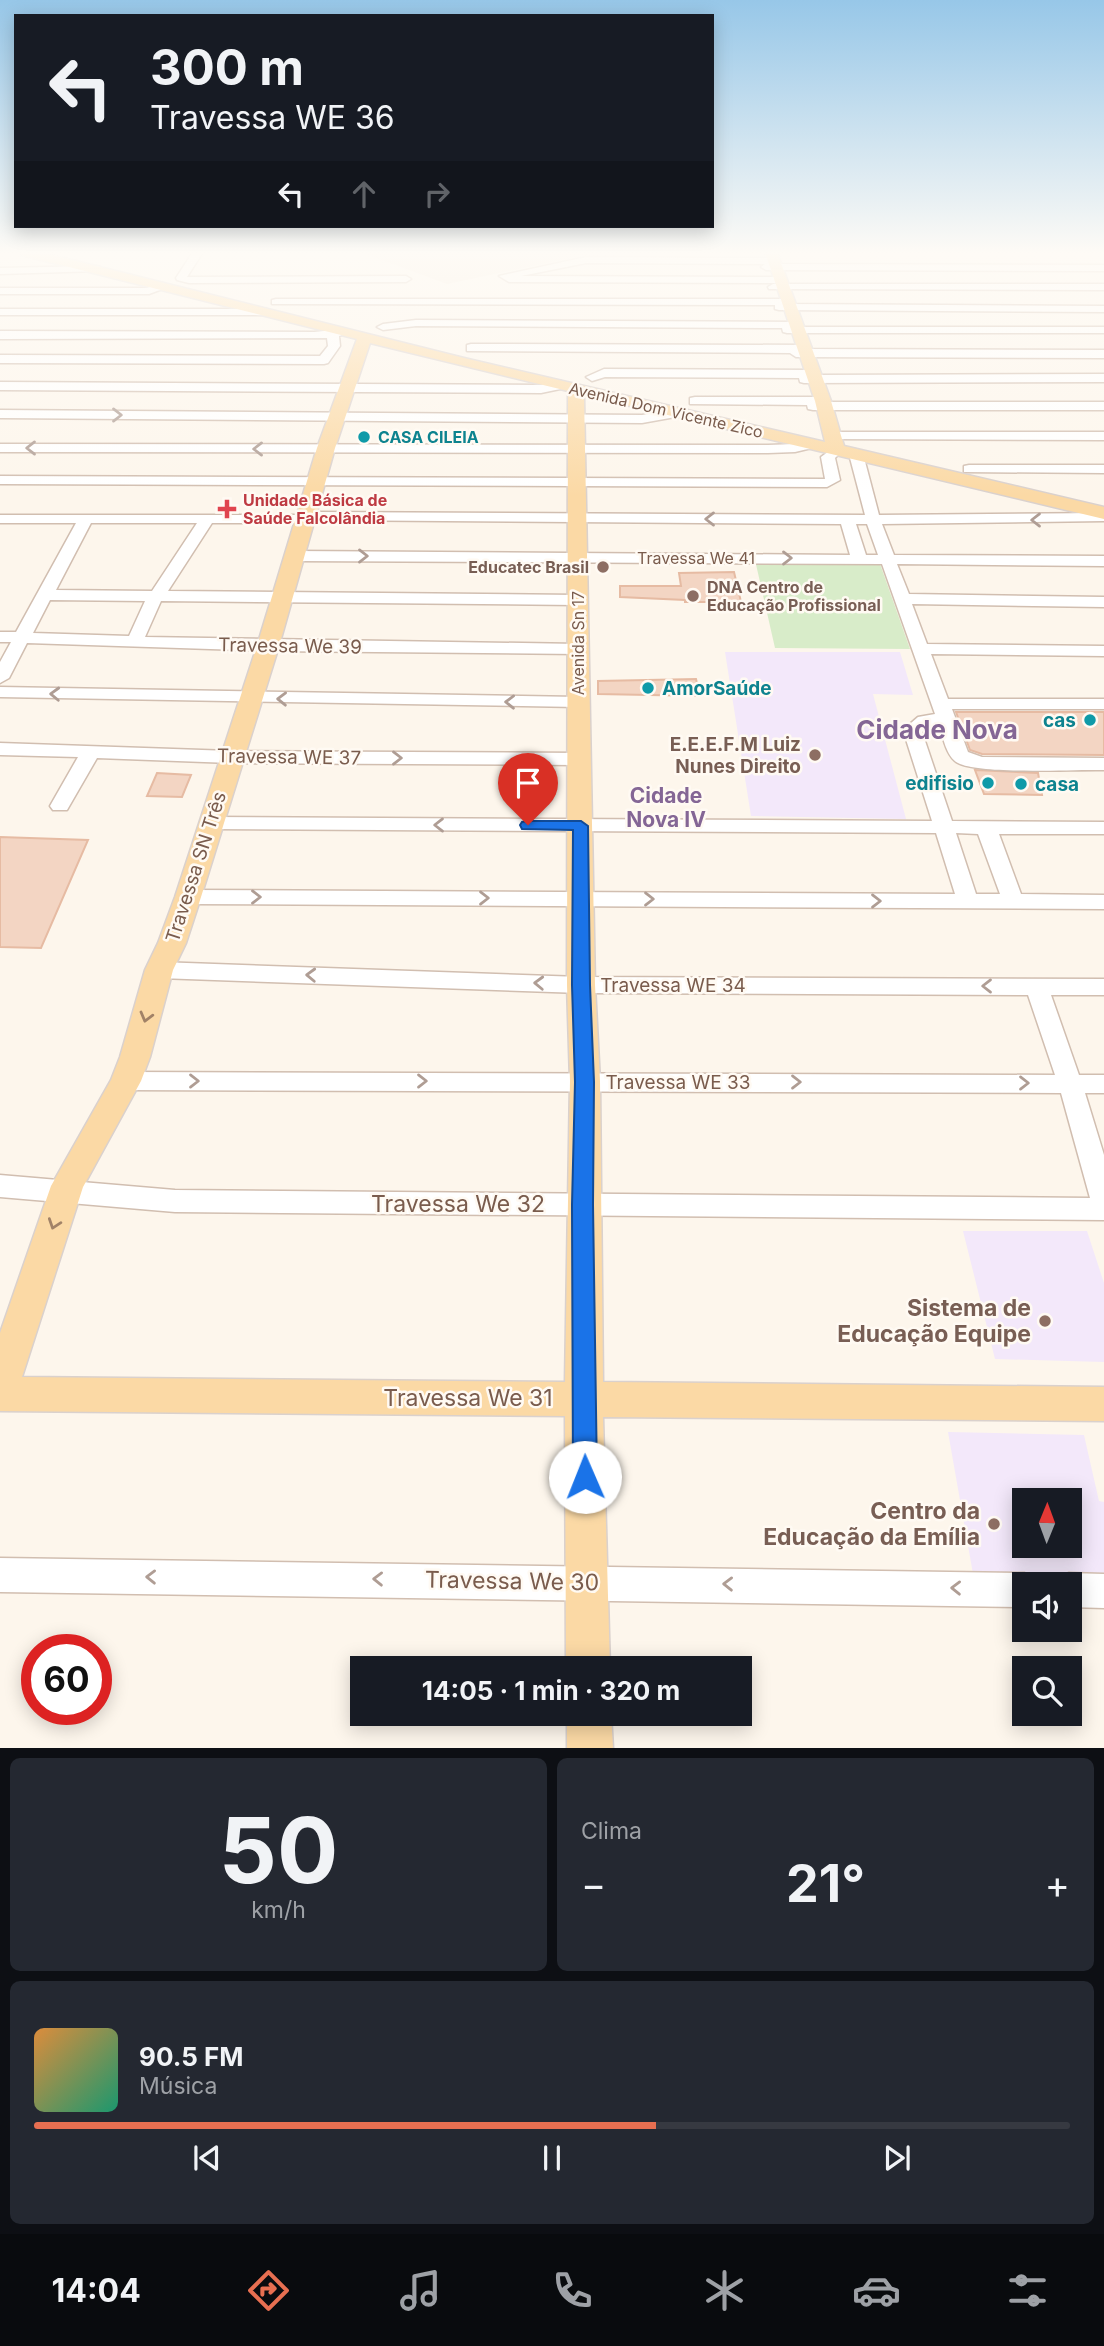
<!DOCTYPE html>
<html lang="pt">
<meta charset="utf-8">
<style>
:root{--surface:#171b24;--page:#242831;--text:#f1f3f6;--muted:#9ea1a6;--line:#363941;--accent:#e76f51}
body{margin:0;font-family:Inter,sans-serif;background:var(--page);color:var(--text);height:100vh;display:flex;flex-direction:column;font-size:26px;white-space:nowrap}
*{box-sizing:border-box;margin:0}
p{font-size:23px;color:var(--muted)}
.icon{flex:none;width:38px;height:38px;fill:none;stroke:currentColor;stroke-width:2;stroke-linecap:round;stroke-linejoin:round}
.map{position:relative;height:1748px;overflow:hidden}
.panel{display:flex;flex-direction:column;gap:10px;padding:10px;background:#0d0f14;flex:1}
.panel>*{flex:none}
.hud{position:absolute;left:14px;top:14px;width:700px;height:214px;border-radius:0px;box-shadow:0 4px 18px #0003;background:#171b24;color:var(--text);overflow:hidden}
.needle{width:46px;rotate:1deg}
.fabs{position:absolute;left:1012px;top:1488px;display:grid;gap:14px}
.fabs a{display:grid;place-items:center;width:70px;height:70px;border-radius:0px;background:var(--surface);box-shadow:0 4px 18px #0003;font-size:35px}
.speed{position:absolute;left:21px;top:1634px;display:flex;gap:14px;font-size:35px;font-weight:700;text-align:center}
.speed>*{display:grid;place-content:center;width:91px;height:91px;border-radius:50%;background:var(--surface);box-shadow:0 4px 18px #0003;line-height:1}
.speed .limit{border:10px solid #d22;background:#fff;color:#111}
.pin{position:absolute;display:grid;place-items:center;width:60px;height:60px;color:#fff;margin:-72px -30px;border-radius:50% 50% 50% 0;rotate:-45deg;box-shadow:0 0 7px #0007}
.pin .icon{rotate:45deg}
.me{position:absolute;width:77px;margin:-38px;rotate:359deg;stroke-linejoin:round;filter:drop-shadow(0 0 5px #0008)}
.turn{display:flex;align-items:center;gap:24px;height:147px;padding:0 21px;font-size:32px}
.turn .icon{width:91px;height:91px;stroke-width:2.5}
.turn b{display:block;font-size:49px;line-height:60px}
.lanes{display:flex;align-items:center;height:66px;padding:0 21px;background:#0003;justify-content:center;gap:35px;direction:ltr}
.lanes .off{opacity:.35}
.big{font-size:52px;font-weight:700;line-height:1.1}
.panel .tile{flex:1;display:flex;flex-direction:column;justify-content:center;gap:10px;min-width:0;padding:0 24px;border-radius:10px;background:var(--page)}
.panel .dial{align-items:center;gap:0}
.dial b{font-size:91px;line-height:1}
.song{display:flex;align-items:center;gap:21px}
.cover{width:84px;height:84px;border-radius:10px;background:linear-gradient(135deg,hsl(30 70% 55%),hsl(160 70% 35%))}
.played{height:7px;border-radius:4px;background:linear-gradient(90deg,var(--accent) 60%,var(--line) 60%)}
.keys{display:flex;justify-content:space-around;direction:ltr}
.heat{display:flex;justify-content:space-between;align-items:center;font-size:38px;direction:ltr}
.panel .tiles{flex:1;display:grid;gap:10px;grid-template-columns:1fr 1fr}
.tile:last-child{grid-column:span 2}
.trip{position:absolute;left:350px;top:1656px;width:402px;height:70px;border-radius:0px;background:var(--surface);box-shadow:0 4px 18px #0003;font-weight:700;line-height:70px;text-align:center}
.dock{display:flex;height:112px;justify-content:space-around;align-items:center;background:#090b0e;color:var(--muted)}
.dock .icon{width:49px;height:49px}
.dock .selected{color:var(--accent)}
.dock b{font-size:32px;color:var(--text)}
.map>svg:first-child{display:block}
.residential{fill:#f5e8da}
.education{fill:#f3e8fa;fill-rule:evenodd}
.green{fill:#d8ecc9}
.building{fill:#f3d5c3;stroke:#e6bba3;stroke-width:2}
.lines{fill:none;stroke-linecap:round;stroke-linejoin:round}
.minor-casing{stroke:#d1beb0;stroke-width:3}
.major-casing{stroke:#dad1cd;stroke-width:3}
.minor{fill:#fff;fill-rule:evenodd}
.major{fill:#fbd9a5;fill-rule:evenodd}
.oneway{stroke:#af9d94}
.oneway2{stroke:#a18267}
.route{fill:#1a73e8;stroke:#114b97;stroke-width:2}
.culture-dot{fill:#0f9aa8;stroke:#fffaf3;stroke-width:2.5}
.health-dot{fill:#e0444e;stroke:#fffaf3;stroke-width:2.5}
.education-dot{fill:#8d6e63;stroke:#fffaf3;stroke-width:2.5}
.labels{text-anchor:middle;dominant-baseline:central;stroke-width:5;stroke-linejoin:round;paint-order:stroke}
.far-street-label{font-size:16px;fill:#7a5c4d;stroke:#fffaf3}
.far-culture-label{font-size:16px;font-weight:bold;fill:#0d838f;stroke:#fffaf3;text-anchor:start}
.far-health-label{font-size:16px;font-weight:bold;fill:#be3a42;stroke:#fffaf3;text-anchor:start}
.far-education-label{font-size:16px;font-weight:bold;fill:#785e54;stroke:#fffaf3;text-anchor:end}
.street-label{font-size:19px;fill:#7a5c4d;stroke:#fffaf3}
.culture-label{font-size:19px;font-weight:bold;fill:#0d838f;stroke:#fffaf3;text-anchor:start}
.education-label{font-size:19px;font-weight:bold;fill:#785e54;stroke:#fffaf3;text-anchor:end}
.neighbourhood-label{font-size:21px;font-weight:bold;fill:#846695;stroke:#fffaf3}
.near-street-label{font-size:23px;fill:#7a5c4d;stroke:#fffaf3}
.near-education-label{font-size:23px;font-weight:bold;fill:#785e54;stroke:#fffaf3;text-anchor:end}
.district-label{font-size:26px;font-weight:bold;fill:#846695;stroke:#fffaf3}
</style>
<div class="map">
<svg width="1104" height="1748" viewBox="0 0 1104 1748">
<rect width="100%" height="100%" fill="#fdf6ec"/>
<!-- residential -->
<polygon class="residential" points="360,252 599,252 447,284"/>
<!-- education -->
<g class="education">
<polygon points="725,652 900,652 913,695 873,694 906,819 751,816"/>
<polygon points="963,1231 1087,1231 1104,1283 1104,1362 995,1359"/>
<path d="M 948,1432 L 1084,1435 L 1099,1501 L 1104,1502 L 1104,1574 L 973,1574 ZM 1024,1500 L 1069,1500 L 1069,1545 L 1024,1545 Z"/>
</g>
<!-- green -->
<polygon class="green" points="755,560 879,561 910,649 775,648"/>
<!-- building -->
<g class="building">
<polygon points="734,572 741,602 685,602 685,600 620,597 620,586 681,586 679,573"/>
<polygon points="696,679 700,696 598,694 598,681"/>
<polygon points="956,712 1104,712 1104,755 982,754 970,750"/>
<polygon points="975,770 1038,773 1042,795 984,794"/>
<polygon points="157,773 191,775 182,797 147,796"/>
<polygon points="0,837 88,840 41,948 0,947"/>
</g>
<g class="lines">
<!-- minor casing -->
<g class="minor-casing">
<g id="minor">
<polygon points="193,252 203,252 187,277 406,276 411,279 406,282 189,283 177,280 176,278"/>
<polygon points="586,257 774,258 779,261 775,264 1104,265 1104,271 766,270 761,267 765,264 586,263 521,276 780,277 785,280 780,283 509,282 499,276"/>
<polygon points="96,266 100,267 100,271 0,274 0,268"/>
<polygon points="161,283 165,284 165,288 149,294 0,294 0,288 147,288"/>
<polygon points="773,284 1104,284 1104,290 769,289 768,287"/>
<polygon points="276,299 787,299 791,300 791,304 1104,306 1104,312 779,310 775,309 775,305 272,304 272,300"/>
<polygon points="0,309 266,309 272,312 266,315 0,315"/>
<polygon points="416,320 795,322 799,323 800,327 1104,327 1104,333 787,333 783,332 782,328 416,326 383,330 377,327 383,324"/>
<polygon points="344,329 350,332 339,336 340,346 328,363 324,364 0,363 0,355 320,356 328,346 327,338 0,339 0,331 314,332"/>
<polygon points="471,344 805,345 811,349 1104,350 1104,358 796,357 790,353 467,351 467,345"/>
<polygon points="604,369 813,370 817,371 818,375 1104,374 1104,382 804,383 800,382 799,378 605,377 592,381 586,377"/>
<polygon points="561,381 567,385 565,388 541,393 0,390 0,382 541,385"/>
<polygon points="695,397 823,397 828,398 829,402 1104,402 1104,410 813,410 808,409 807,405 690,404 690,398"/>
<polygon points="676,409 683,413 681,416 642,423 0,418 0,410 642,415"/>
<polygon points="833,432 1104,432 1104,440 828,439 826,436"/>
<polygon points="811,440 818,444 816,447 795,452 768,453 0,452 0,444 768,445 795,444"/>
<polygon points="836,446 843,450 835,458 840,480 827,487 0,484 0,476 825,479 821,457"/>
<path d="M 856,450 L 863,454 L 879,515 L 1104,513 L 1104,521 L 882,524 L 894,555 L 1104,556 L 1104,566 L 897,564 L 909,594 L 1104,597 L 1104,607 L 912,604 L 927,644 L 1104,646 L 1104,656 L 931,654 L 948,699 L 1104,699 L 1104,709 L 952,709 L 968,752 L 982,757 L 1104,758 L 1104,770 C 1074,769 981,775 958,763 C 946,757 943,736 939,725 L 929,726 L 922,732 L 952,821 L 1104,822 L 1104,834 L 999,834 L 1021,894 L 1104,895 L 1104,909 L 188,904 L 180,902 L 177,897 L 180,892 L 188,890 L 955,894 L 936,833 L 210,829 L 203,827 L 200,823 L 203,819 L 210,817 L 932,821 L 903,730 L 918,717 L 935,714 L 882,564 L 295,561 L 287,556 L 295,551 L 850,555 L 841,524 L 312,520 L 306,523 L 212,523 L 168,591 L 577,595 L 585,600 L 577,605 L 161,601 L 145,637 L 579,644 L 588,649 L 579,654 L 268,651 L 27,643 L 9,678 L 0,683 L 0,662 L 11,642 L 0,642 L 0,632 L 16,632 L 76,523 L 0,523 L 0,515 L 302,515 L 308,512 L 865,515 L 849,454 ZM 91,523 L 197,523 L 152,591 L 56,590 ZM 856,524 L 867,524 L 878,555 L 866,555 ZM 50,600 L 145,601 L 129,636 L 33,633 ZM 956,833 L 978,834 L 1000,894 L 976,894 Z"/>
<polygon points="969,465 1104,465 1104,473 964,472 964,466"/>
<polygon points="0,687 578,697 587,702 578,707 0,697"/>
<polygon points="0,743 231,751 579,753 589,759 579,765 231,763 97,758 67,810 53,810 50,806 78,757 0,755"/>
<polygon points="159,962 581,977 1104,979 1104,995 1051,995 1079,1075 1104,1075 1104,1093 1085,1093 1104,1155 1104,1220 175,1212 0,1197 0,1175 175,1190 1090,1198 1061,1093 126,1090 117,1088 114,1081 117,1074 126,1072 1055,1075 1028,995 581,993 159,978 151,976 148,970 151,964"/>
<polygon points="0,1558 1024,1573 1036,1578 1038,1584 1024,1584 1024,1607 0,1592"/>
<polygon points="1069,1573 1104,1574 1104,1608 1069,1607 1069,1584 1055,1584 1057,1578"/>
</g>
</g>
<!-- major casing -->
<g class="major-casing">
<g id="major">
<path d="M 20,252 L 40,252 L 464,358 L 825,442 L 815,401 L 765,252 L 777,252 L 831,401 L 844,446 L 1104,507 L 1104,519 L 584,395 L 595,985 L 600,1081 L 603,1382 L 1104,1387 L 1104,1421 L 603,1417 L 610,1668 L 566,1668 L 565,1416 L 0,1411 L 0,1333 L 51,1186 L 111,1080 L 120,1057 L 145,970 L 158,943 L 175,897 L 257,646 L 317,448 L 357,339 L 21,255 ZM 370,343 L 568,391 L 567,985 L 570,1081 L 565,1382 L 22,1377 L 83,1187 L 141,1081 L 150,1057 L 173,970 L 186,943 L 201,897 L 279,646 L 335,448 Z"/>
<polygon points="567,1713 611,1713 613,1748 567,1748"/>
</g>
</g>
<!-- minor -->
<use href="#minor" class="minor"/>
<!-- major -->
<use href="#major" class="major"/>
</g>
<!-- one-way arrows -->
<defs><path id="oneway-chevron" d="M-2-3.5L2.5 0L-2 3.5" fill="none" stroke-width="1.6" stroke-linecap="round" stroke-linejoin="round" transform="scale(1.75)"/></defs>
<g class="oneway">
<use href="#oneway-chevron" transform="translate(117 415)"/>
<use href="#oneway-chevron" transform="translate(31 448) rotate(-180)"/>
<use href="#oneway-chevron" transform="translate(258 449) rotate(-180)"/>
<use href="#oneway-chevron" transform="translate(710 519) rotate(-180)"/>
<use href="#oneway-chevron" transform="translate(1036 520) rotate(180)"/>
<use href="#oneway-chevron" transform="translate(363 556)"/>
<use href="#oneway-chevron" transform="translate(787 558)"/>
<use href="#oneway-chevron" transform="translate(55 694) rotate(-178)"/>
<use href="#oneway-chevron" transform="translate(282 699) rotate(-179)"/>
<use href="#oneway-chevron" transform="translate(510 702) rotate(-179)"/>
<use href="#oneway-chevron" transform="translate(397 758)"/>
<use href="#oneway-chevron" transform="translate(439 825) rotate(-180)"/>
<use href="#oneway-chevron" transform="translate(256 897)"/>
<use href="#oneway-chevron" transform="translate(484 898)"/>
<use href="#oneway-chevron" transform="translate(649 899)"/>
<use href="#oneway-chevron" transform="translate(876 901)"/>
<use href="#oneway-chevron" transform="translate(311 975) rotate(-178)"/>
<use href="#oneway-chevron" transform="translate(539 983) rotate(-178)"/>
<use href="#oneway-chevron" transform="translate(987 986) rotate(-180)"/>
<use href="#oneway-chevron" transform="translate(194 1081)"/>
<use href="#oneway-chevron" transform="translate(422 1081)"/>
<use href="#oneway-chevron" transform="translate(796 1082)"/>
<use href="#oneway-chevron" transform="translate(1024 1083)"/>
<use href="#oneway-chevron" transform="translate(151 1577) rotate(-179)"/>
<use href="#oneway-chevron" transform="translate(378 1579) rotate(-179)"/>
<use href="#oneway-chevron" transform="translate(728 1584) rotate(-179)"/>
<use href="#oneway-chevron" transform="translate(956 1588) rotate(-179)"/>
</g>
<g class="oneway2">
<use href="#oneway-chevron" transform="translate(146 1017) rotate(105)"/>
<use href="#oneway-chevron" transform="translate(54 1224) rotate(109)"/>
</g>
<!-- sky -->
<linearGradient id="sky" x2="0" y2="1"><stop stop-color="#97c7e8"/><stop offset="0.51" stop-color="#fefbf6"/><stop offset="1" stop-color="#fefbf6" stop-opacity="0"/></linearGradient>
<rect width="1104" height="496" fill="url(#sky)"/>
<!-- route -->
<polygon class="route" points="528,821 581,821 588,826 590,985 594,1082 593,1205 597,1477 594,1485 585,1488 577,1485 573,1477 572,1205 575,1082 572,985 573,830 522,829 520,825 522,822"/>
<!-- markers -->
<g class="culture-dot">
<circle cx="364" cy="437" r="7"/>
<circle cx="648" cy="688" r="7"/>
<circle cx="1090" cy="720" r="7"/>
<circle cx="988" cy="783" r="7"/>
<circle cx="1021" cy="784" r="7"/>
</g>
<path class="health-dot" d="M223.5 498.5h7v7h7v7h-7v7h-7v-7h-7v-7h7z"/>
<g class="education-dot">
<circle cx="603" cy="567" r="7"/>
<circle cx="693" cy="596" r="7"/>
<circle cx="815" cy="755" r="7"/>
<circle cx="1045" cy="1321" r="7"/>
<circle cx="994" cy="1524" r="7"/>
</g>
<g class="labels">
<!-- far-street labels -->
<g class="far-street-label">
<text transform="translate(666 410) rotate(13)">Avenida Dom Vicente Zico</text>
<text x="696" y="558">Travessa We 41</text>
<text transform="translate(578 643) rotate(-90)">Avenida Sn 17</text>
</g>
<!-- far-culture labels -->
<g class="far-culture-label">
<text x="378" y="437">CASA CILEIA</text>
</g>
<!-- far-health labels -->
<g class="far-health-label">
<text x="243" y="500">Unidade Básica de<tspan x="243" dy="18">Saúde Falcolândia</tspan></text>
</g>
<!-- far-education labels -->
<g class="far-education-label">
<text x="589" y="567">Educatec Brasil</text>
<text x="707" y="587" text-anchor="start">DNA Centro de<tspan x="707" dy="18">Educação Profissional</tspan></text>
</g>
<!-- street labels -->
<g class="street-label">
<text transform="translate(290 646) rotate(1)">Travessa We 39</text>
<text transform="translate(289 757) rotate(1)">Travessa WE 37</text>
<text transform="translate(196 867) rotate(-72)">Travessa SN Três</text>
<text x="673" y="985">Travessa WE 34</text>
<text x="678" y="1082">Travessa WE 33</text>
</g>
<!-- culture labels -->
<g class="culture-label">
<text x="662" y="688">AmorSaúde</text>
<text x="1076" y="720" text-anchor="end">cas</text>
<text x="974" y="783" text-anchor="end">edifisio</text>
<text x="1035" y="784">casa</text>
</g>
<!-- education labels -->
<g class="education-label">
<text x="801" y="744">E.E.E.F.M Luiz<tspan x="801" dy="22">Nunes Direito</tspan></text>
</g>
<!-- neighbourhood labels -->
<g class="neighbourhood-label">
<text x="666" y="795">Cidade<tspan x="666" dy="24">Nova IV</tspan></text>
</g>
<!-- near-street labels -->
<g class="near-street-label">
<text x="458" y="1204">Travessa We 32</text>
<text x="468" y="1398">Travessa We 31</text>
<text transform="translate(512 1581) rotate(1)">Travessa We 30</text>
</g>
<!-- near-education labels -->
<g class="near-education-label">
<text x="1031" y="1308">Sistema de<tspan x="1031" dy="26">Educação Equipe</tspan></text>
<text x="980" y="1511">Centro da<tspan x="980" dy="26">Educação da Emília</tspan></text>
</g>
<!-- district labels -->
<g class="district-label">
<text x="937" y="729">Cidade Nova</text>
</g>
</g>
</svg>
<div class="fabs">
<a><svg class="needle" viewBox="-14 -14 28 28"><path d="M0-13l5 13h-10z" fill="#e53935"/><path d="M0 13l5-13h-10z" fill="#9ea1a6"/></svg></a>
<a><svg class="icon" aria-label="sound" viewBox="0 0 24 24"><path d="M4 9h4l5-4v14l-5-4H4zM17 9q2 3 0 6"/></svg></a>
<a><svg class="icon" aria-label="search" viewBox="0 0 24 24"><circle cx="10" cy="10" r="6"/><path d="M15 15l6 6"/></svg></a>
</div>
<div class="speed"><div class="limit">60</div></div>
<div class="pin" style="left:528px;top:825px;background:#d93025"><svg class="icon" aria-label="arrive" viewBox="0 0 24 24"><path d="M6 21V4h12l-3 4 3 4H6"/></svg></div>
<svg class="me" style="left:585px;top:1477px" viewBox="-20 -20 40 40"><circle r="19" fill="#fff"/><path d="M0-13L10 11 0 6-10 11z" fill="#1a73e8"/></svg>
<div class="trip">14:05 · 1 min · 320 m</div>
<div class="hud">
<div class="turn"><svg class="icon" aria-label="left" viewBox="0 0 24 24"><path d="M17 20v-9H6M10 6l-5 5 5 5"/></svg><div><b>300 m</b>Travessa WE 36</div></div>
<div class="lanes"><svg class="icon" aria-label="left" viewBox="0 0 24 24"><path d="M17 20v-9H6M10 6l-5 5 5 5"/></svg><svg class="icon off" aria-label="ahead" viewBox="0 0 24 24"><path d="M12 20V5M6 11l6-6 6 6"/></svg><svg class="icon off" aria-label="right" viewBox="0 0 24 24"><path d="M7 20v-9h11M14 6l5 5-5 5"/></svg></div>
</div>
</div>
<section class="panel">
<div class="tiles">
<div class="tile dial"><b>50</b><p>km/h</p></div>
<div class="tile"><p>Clima</p>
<div class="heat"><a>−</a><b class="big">21°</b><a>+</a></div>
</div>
<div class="tile">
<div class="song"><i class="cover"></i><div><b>90.5 FM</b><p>Música</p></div></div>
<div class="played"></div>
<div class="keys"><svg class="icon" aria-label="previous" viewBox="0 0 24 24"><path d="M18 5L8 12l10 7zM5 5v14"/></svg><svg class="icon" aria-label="pause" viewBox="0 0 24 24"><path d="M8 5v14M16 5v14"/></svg><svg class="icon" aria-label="next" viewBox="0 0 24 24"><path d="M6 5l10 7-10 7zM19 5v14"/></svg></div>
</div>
</div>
</section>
<nav class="dock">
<b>14:04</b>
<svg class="icon selected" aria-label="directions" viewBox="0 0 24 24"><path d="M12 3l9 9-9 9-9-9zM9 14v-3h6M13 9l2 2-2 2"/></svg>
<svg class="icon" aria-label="music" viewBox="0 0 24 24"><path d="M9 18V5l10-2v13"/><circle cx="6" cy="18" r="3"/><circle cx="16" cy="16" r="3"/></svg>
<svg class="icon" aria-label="phone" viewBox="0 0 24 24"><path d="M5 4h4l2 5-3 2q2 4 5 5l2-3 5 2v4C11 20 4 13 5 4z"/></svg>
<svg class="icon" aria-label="climate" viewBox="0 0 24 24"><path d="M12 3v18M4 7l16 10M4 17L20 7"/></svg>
<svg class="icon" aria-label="car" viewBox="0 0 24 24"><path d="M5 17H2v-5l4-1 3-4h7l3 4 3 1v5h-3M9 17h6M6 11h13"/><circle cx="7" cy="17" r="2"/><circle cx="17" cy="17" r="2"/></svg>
<svg class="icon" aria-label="filters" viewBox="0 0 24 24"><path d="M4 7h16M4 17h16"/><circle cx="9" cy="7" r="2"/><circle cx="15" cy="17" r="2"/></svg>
</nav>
